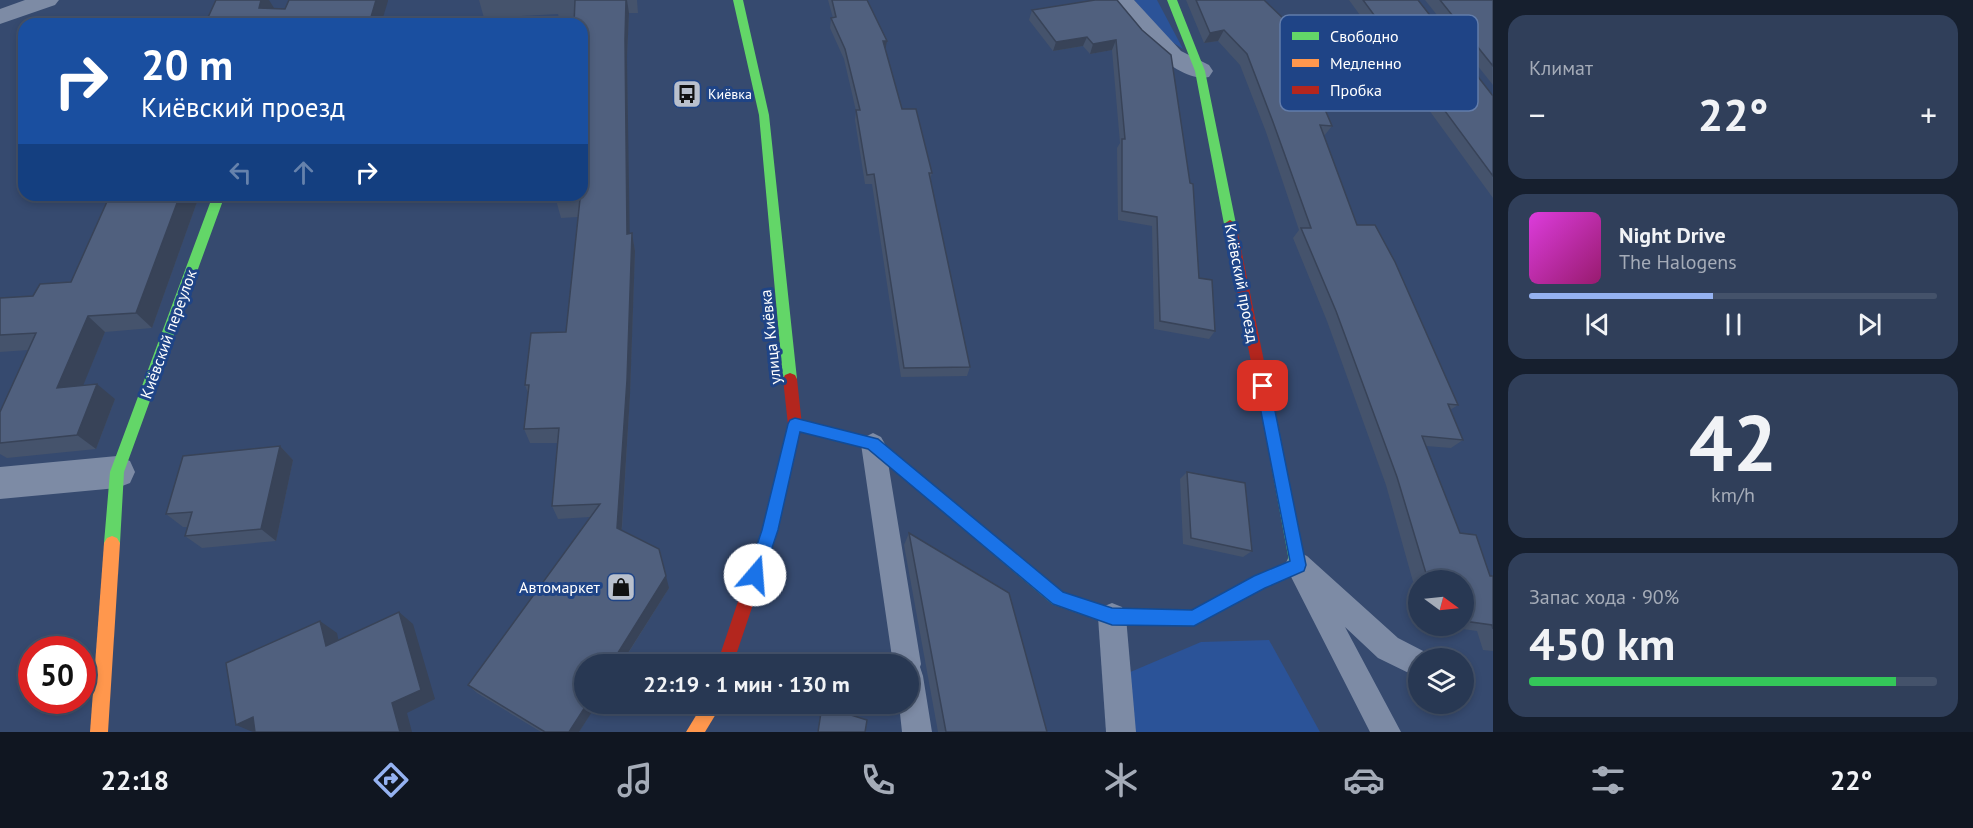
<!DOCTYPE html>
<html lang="ru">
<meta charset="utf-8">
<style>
:root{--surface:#283853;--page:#303f5a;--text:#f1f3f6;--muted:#a5acb8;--line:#44526a;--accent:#95b2f1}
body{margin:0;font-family:"PT Sans",sans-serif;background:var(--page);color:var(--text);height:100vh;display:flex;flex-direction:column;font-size:22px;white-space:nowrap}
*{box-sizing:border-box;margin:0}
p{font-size:20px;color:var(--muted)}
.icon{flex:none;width:33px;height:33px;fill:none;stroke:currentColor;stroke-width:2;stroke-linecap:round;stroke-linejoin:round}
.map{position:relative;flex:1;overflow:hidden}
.sheet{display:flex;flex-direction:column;gap:15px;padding:15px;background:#161f2e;width:480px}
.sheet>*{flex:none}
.hud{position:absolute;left:18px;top:18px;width:570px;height:183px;border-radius:18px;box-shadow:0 3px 9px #0003,0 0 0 2px var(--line);background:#1a4fa0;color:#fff;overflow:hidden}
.needle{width:39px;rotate:105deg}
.tools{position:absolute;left:1408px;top:570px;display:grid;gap:12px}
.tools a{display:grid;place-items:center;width:66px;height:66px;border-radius:50%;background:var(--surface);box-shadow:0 3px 9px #0003,0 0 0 2px var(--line);font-size:30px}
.speed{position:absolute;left:18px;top:636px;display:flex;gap:12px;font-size:30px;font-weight:700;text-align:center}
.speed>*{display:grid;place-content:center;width:78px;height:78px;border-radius:50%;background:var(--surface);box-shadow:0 3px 9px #0003,0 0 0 2px var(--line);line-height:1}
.speed .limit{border:9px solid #d22;background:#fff;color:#111}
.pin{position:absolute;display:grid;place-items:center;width:51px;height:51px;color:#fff;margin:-26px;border-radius:12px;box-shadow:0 3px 9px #0006}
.me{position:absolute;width:66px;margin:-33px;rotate:18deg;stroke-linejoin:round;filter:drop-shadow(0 0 4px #0008)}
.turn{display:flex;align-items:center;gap:21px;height:126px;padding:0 24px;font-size:27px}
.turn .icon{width:78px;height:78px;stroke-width:2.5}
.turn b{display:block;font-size:42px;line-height:51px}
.lanes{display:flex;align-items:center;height:57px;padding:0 24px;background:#0003;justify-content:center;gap:30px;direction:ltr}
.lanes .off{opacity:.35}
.big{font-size:45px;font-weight:600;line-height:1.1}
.sheet .card{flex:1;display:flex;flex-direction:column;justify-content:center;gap:9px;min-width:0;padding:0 21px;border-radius:18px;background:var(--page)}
.sheet .dial{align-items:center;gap:0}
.dial b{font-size:78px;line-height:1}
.song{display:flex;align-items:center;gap:18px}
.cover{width:72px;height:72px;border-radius:9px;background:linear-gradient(135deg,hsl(300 70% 55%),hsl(320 70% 35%))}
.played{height:6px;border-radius:3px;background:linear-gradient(90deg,var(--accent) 45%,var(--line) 45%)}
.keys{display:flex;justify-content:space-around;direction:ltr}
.heat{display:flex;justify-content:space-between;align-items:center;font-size:33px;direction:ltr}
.charge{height:9px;border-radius:4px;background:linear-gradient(90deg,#34c759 90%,var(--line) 0)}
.trip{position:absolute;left:574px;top:654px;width:345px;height:60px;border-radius:30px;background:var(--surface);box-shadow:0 3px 9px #0003,0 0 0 2px var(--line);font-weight:600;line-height:60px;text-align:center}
.tab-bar{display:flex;height:96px;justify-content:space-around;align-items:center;background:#101621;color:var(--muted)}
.tab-bar .icon{width:42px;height:42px}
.tab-bar .on{color:var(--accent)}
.tab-bar b{font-size:27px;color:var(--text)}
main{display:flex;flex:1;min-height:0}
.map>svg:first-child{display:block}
.green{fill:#2b5398}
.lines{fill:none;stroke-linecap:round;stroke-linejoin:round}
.lane{fill:#7d8ba5;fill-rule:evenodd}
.street{fill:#7d8ba5;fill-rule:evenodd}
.fast{fill:#63d668;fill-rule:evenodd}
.slow{fill:#ff974d;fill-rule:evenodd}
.jam{fill:#b3261e;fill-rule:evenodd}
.wall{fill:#45536c}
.shaded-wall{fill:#384358}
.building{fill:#50607e;stroke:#384358;stroke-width:1.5}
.route{fill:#1a73e8;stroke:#114b97;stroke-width:1.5}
.labels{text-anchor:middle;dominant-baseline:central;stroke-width:6;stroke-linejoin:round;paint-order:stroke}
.far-poi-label{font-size:14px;fill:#fff;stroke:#1f4486;text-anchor:start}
.street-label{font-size:16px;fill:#fff;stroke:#1f4486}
.poi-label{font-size:16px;fill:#fff;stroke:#1f4486;text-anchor:end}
.key{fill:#1f4486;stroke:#627caa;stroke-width:1.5}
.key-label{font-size:16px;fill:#fff}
</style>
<main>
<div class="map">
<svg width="1493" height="732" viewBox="0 0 1493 732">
<rect width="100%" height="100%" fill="#364a6f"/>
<!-- green -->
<g class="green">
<polygon points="1134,0 1157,0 1183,49 1166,38"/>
<polygon points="1269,640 1320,732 1116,732 1128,673 1201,642"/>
</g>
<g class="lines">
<!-- lane -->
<g class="lane">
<polygon points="873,433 881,437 885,444 921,664 920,667 923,676 932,732 902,732 899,704 909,704 909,664 893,664 861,444 865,437"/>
<polygon points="1298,552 1307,556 1398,638 1429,654 1431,658 1419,658 1419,678 1378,658 1345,627 1401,732 1370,732 1285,565 1289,556"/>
<polygon points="1112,603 1122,607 1126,617 1136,732 1106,732 1098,617 1102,607"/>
</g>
<!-- street -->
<g class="street">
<polygon points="25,0 59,0 55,5 0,24 0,9"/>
<path d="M 1109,0 L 1134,0 L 1181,51 L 1209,65 L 1213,71 L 1209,77 C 1176,85 1127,25 1109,0 Z"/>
<polygon points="117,456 130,461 135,472 130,483 117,488 0,499 0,467"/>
</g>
<!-- fast -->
<g class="fast">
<polygon points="733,0 743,0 769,115 797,379 795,383 785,383 783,379 759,115"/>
<polygon points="1167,0 1177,0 1205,71 1236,224 1230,228 1224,224 1195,71"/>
<polygon points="213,195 225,195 124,472 120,543 117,548 112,550 107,548 104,543 110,472"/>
<polygon points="795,419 878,440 1063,592 1112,609 1193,610 1253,577 1289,561 1271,464 1273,459 1278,457 1283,459 1285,464 1306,565 1304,570 1265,587 1194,626 1112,625 1052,604 869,449 790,429 788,425 790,421"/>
</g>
<!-- slow -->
<g class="slow">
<polygon points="112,536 117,538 120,543 108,732 90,732 104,543 107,538"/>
<polygon points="703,704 722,704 705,732 686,732"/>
</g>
<!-- jam -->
<g class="jam">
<polygon points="1230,220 1236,224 1285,464 1283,469 1278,471 1273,469 1271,464 1224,224"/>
<polygon points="790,373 795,375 797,379 802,425 778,530 733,664 717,664 762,530 788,425 783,379 785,375"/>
</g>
</g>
<!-- wall -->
<g class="wall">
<polygon points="479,0 637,0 638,13 629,13 627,57 629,234 632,233 635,251 630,395 622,530 669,588 579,732 541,732 477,693 468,685 590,517 558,519 552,506 558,443 530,443 524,429 528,393 525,385 566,332 578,217 561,218 556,200 582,195 574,17 559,18 558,14 484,18"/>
<polygon points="828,0 867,0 885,51 902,109 932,173 930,180 970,367 967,376 901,377 872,184 865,184 855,120 856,111 844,59 830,28 831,18 833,18"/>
<polygon points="1117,0 1215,331 1209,339 1154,329 1152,226 1118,220 1117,148 1120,143 1112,50 1090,54 1083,46 1053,51 1029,20 1032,10"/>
<polygon points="1186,0 1264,0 1332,126 1324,136 1357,225 1458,405 1450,410 1463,440 1451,448 1426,446 1460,533 1490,576 1493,576 1493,651 1483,650 1477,631 1441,626 1464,626 1464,580 1419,580 1419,603 1386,485 1327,321 1293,238 1299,230 1266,132 1240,65 1218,41 1204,43"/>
<polygon points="1349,0 1418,0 1493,96 1493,198"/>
<polygon points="1425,0 1493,0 1493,85"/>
<polygon points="110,195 203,195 200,202 197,202 152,328 105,332 83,385 115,399 96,449 7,458 0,454 0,443 28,350 0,352 0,298 33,296 71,282"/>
<polygon points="230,195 324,195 324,196 233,201"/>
<polygon points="280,446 293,460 276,541 202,548 185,536 188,527 183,527 166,514"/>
<polygon points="1187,472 1252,551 1243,557 1183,544 1180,479"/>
<polygon points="909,533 1047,732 938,732 904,545"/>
</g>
<!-- shaded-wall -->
<g class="shaded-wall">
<polygon points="261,0 269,0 274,8 259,8"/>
<polygon points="376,0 388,0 388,1 381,24 369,24"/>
<polygon points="626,0 627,0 629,13 627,57 630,251 627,234 625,39"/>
<polygon points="1224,30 1218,41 1204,43 1210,33"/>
<polygon points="1087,37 1083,46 1053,51 1056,42"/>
<polygon points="1116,40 1112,50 1090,54 1093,44"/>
<polygon points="883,41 887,41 885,51"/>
<polygon points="180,195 191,195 197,202 152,328 136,313"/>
<polygon points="194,195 203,195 200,202"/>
<polygon points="632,233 635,251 630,395 621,540 617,528"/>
<polygon points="88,316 105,332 76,403 57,388"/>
<polygon points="97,384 115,399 96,449 77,435"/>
<polygon points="280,446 293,460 276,541 261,529"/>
<polygon points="666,576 669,588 621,664 611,664"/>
<polygon points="399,612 413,624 435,699 407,713 412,732 400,732 392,703"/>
<polygon points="320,621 337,633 342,657 326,646"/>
<polygon points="587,704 597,704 579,732 569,732"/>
<polygon points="253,717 261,732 253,732 236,725"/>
</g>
<!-- building -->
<g class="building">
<polygon points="216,0 261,0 259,8 285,9 289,0 376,0 369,24 205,24"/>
<polygon points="575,0 626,0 625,39 627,234 632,233 627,380 617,528 659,549 666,576 611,664 585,664 585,704 587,704 569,732 545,732 468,685 600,504 552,506 559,428 524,429 529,385 525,385 531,333 566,332 580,199 556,200 556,195 582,195 582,24 574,24"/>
<polygon points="832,0 867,0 887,41 883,41 902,109 916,109 932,173 929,173 970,367 904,368 874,174 867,175 856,110 860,110 845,49 831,18 836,17"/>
<polygon points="1095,0 1117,0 1142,30 1171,55 1190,183 1193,184 1199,278 1212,280 1215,331 1160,321 1157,217 1122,211 1122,139 1125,139 1116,40 1093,44 1087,37 1056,42 1032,10"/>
<polygon points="1196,0 1264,0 1288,23 1332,126 1320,125 1357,225 1375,225 1395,262 1458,405 1448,404 1463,440 1422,436 1460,533 1476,535 1490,576 1493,576 1493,629 1492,625 1464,621 1464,580 1428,580 1397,477 1336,311 1301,228 1311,228 1273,122 1247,54 1224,30 1210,33"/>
<polygon points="1363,0 1418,0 1493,96 1493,176"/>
<polygon points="1440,0 1493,0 1493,66"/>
<polygon points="110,195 180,195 136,313 88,316 57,388 97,384 77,435 0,443 0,412 36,333 0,335 0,298 33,296 40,284 71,282"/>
<polygon points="280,446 261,529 185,536 192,512 166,514 183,456"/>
<polygon points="1187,472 1245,483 1252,551 1191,538"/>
<polygon points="909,533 1009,593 1047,732 946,732"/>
<polygon points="399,612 421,690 392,703 400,732 255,732 253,717 236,725 226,663 320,621 326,646"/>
<polygon points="822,706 867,720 865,732 818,732"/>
</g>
<!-- route -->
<polygon class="route" points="1263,380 1268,381 1270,386 1306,565 1304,571 1265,588 1194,626 1112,625 1053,604 868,449 800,432 778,530 763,575 761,580 755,582 749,580 747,575 762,530 788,424 790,420 795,418 878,439 1063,592 1112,608 1192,610 1254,576 1290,561 1256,386 1258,381"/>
<!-- icons -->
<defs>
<g id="bus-square" transform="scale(1.5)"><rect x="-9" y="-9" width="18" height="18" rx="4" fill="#b9c0cd" stroke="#1f4486"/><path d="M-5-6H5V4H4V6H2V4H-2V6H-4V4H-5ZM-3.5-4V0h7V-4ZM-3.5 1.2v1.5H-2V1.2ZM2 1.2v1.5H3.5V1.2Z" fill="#111"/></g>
<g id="shop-square" transform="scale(1.5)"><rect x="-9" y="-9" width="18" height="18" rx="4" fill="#b9c0cd" stroke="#1f4486"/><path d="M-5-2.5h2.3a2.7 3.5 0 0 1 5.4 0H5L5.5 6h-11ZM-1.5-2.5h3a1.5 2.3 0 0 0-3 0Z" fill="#111"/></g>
</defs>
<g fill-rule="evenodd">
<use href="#bus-square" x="687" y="94"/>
<use href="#shop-square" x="621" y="587"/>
</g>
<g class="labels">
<!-- far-poi labels -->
<g class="far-poi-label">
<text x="708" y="94">Киёвка</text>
</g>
<!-- street labels -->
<g class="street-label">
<text transform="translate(1242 283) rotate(79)">Киёвский проезд</text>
<text transform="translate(168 334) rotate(-70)">Киёвский переулок</text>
<text transform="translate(770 337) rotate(-96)">улица Киёвка</text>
</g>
<!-- poi labels -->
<g class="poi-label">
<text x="600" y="587">Автомаркет</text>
</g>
</g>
<!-- legend -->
<rect x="1280" y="15" width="198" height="96" rx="9" class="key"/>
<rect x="1292" y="32" width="27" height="8" fill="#63d668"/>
<rect x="1292" y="59" width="27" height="8" fill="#ff974d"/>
<rect x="1292" y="86" width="27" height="8" fill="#b3261e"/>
<g class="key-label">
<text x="1330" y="42">Свободно</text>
<text x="1330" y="69">Медленно</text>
<text x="1330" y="96">Пробка</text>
</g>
</svg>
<div class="tools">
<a><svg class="needle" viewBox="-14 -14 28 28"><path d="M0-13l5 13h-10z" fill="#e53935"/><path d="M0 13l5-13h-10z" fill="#a5acb8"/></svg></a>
<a><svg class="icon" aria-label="layers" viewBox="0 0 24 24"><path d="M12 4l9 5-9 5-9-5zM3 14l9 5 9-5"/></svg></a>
</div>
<div class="speed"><div class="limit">50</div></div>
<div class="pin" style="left:1263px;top:386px;background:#d93025"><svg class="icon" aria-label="arrive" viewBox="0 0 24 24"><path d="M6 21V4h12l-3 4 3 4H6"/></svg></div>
<svg class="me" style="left:755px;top:575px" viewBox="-20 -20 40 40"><circle r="19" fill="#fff"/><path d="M0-13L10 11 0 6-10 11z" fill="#1a73e8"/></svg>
<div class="trip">22:19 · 1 мин · 130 m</div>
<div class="hud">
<div class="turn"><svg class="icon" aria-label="right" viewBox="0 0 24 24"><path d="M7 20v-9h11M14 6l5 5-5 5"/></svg><div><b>20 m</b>Киёвский проезд</div></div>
<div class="lanes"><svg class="icon off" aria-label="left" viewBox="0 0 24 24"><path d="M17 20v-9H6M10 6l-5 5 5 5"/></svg><svg class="icon off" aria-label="ahead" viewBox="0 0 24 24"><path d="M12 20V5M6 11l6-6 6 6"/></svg><svg class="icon" aria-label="right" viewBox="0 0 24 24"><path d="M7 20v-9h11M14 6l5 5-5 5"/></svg></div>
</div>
</div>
<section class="sheet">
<div class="card"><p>Климат</p>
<div class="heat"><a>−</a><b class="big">22°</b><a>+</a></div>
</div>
<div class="card">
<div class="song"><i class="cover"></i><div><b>Night Drive</b><p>The Halogens</p></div></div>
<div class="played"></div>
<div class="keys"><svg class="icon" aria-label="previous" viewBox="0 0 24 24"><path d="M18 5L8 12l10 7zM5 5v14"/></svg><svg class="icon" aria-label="pause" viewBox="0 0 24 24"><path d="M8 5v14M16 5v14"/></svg><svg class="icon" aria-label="next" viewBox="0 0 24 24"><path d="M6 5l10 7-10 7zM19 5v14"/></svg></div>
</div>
<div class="card dial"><b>42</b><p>km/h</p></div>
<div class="card"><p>Запас хода · 90%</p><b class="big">450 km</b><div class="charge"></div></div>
</section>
</main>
<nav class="tab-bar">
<b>22:18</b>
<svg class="icon on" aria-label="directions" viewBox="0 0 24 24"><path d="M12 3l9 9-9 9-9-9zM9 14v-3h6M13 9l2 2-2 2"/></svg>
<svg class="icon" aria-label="music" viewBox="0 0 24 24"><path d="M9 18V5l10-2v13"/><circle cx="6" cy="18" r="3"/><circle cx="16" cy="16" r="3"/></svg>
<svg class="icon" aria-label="phone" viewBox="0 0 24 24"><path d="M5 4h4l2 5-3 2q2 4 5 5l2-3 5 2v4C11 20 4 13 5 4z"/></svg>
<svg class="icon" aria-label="climate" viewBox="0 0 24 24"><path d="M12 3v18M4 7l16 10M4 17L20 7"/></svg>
<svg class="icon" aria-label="car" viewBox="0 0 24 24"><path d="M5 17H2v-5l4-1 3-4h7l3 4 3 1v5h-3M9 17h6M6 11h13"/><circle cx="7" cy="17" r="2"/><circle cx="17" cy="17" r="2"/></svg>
<svg class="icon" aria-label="filters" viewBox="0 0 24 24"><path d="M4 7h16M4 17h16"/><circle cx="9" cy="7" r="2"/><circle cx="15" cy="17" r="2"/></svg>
<b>22°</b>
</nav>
